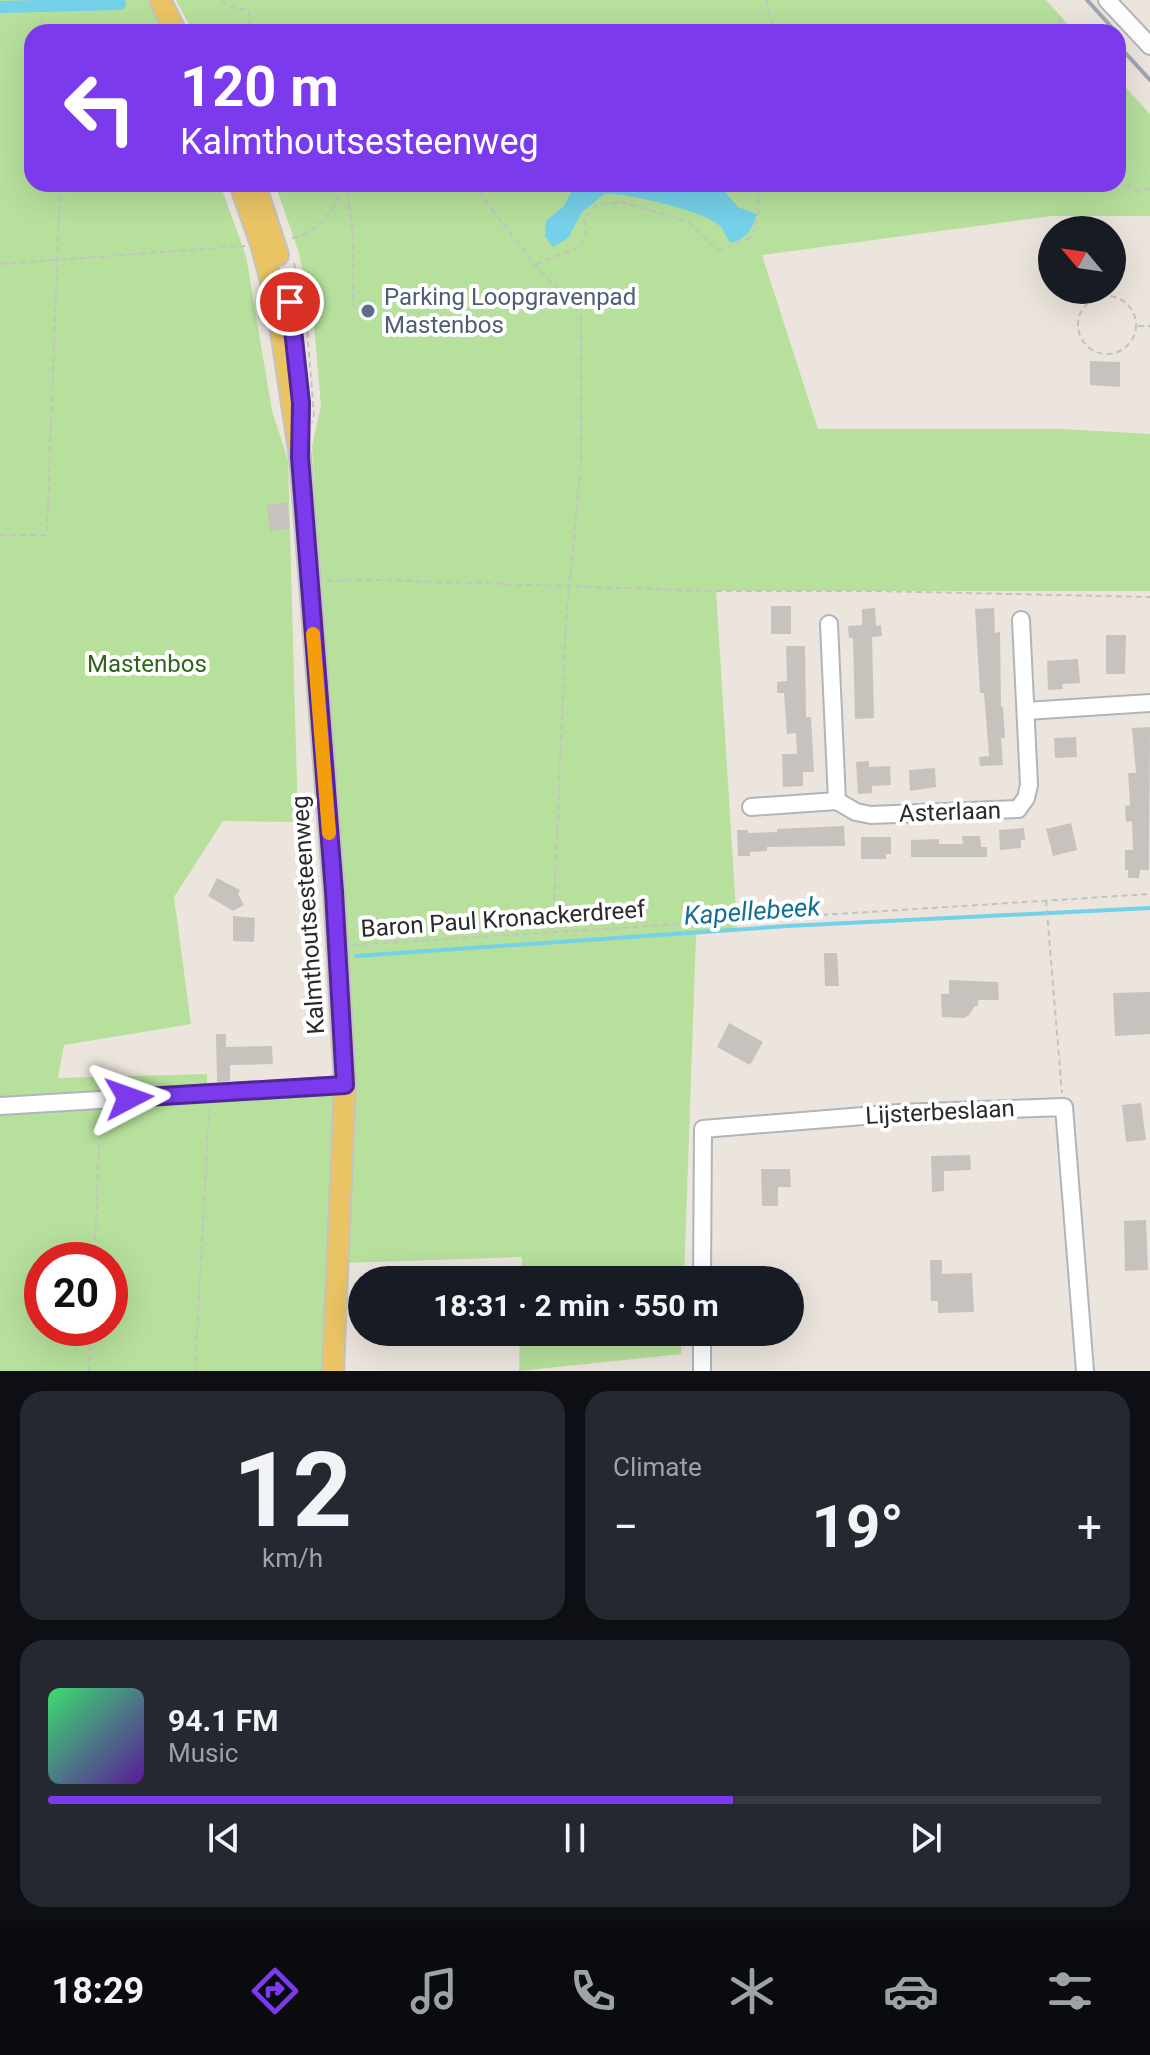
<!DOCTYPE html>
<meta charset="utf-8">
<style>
:root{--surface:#171b24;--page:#242831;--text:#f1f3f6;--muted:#9ea1a6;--line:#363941;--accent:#7c3aed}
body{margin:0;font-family:Roboto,sans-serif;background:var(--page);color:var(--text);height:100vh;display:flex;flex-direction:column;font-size:30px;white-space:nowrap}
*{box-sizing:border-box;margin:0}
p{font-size:26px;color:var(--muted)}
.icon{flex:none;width:44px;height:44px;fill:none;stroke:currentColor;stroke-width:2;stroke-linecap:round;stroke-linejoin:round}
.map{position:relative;height:1371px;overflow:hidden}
.details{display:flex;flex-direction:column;gap:20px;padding:20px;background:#0d0f14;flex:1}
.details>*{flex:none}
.top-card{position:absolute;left:24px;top:24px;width:1102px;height:168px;border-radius:24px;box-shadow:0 8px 32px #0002;background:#7c3aed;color:#fff;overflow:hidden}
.needle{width:52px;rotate:299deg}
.controls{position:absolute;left:1038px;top:216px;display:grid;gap:16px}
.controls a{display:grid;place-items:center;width:88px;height:88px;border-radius:50%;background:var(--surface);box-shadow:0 8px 32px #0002;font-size:40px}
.speed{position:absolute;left:24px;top:1242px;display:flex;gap:16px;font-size:40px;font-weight:700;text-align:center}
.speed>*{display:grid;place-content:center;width:104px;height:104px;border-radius:50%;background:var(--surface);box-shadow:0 8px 32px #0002;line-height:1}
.speed .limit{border:12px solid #d22;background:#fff;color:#111}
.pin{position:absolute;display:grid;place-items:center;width:68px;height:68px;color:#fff;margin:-34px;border:4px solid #fff;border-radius:50%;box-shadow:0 2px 8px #0007}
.me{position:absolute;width:88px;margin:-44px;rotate:86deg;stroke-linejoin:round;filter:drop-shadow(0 0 6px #0008)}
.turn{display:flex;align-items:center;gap:28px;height:168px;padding:0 24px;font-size:36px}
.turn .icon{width:104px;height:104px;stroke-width:2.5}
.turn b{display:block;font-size:56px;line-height:68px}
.big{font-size:60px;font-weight:700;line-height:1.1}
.details .card{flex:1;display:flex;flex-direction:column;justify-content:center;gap:12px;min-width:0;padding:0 28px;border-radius:24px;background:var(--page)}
.details .dial{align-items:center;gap:0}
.dial b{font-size:104px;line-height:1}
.song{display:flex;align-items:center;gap:24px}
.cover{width:96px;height:96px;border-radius:12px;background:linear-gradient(135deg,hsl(140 70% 55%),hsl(270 70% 35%))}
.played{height:8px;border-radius:4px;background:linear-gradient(90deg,var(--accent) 65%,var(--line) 65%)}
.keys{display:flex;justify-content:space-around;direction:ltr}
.heat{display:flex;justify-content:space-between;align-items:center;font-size:44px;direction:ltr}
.details .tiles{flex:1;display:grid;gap:20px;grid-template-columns:1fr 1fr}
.card:last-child{grid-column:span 2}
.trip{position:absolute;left:348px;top:1266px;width:456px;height:80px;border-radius:40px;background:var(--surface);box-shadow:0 8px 32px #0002;font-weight:700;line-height:80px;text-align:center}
.tab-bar{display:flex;height:128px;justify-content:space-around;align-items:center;background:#090b0e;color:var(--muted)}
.tab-bar .icon{width:56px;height:56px}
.tab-bar .selected{color:var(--accent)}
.tab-bar b{font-size:36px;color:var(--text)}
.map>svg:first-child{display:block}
.green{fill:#b6e09c;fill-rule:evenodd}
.water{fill:#75d0e9}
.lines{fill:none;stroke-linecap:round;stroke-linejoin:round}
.stream{stroke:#75d0e9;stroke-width:4}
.canal{stroke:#75d0e9;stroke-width:12}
.building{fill:#c7c2bd}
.minor-casing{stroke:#b0b4bd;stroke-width:20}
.major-casing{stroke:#c3c3c3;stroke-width:24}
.path{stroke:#c3c3c3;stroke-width:2;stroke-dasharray:6 4;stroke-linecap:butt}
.minor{stroke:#fff;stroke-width:16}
.major{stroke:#eac464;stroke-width:20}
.rail{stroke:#a0a4b4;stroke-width:4}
.route-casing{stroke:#51269a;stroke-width:20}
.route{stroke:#7c3aed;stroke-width:14}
.slow{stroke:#f59e0b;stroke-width:14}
.service-dot{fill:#5c6f8a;stroke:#fff;stroke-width:3}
.labels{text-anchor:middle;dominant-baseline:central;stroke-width:8;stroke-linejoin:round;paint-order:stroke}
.service-label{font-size:24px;fill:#4e5e75;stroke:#fff;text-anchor:start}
.park-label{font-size:24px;fill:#30641e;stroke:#fff}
.street-label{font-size:24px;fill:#2a2a2a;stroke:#fff}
.water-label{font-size:26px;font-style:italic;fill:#146f95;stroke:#fff}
</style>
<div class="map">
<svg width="1150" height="1371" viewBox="0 0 1150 1371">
<rect width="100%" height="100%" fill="#ece5dd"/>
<!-- green -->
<g class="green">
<path d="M 0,0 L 148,0 L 164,32 L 32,32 L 32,184 L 220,184 L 246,256 L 272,411 L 288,460 L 298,822 L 223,821 L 174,897 L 191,1024 L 64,1045 L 58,1078 L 207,1074 L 207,1098 L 336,1091 L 327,1371 L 0,1371 ZM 42,1260 L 110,1260 L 110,1328 L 42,1328 Z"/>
<polygon points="176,0 1046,0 1075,32 193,32"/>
<polygon points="1118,79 1150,114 1150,216 1051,216 762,255 818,429 1062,429 1150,434 1150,591 716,591 737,927 696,935 684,1280 521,1280 522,1257 343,1263 343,929 312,446 321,406 314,326 299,253 275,184 1118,184"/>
<polygon points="520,1332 682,1332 681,1354 519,1371"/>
</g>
<!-- water -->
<path class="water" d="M 587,184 L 701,184 L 711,191 L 725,192 L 738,207 L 757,214 C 752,229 747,239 731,243 C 726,238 725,232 721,227 C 711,213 625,192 605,194 L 582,212 L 568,238 L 553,247 L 545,236 L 546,221 L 564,206 L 573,188 Z"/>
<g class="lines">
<!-- stream -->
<polyline class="stream" points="356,956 788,926 1150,908"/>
<!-- canal -->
<polyline class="canal" points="0,7 120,4"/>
</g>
<!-- building -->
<g class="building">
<polygon points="1090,361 1120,362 1120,387 1090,385"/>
<polygon points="287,502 290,528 270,531 267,505"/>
<rect x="771" y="606" width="20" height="28"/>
<polygon points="875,608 876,626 881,625 882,636 872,637 874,718 855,719 853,638 849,638 848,626 862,625 862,609"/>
<polygon points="994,608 995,633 1000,632 1001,707 1003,707 1005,738 1001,738 1003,765 980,766 979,757 989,756 984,693 980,693 975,609"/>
<polygon points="1106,635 1126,635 1125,674 1106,674"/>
<polygon points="786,646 805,646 806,717 811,717 814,772 803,772 803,786 783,787 782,754 797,754 796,733 787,734 784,693 777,693 777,682 787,681"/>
<polygon points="1078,659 1080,683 1062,684 1063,689 1048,690 1047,661"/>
<polygon points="1150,727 1149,870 1140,870 1139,878 1128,878 1128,870 1125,870 1125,850 1133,850 1132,821 1126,822 1125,806 1130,805 1128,773 1136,773 1132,728"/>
<polygon points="1076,737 1077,757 1055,758 1054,738"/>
<polygon points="869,761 869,767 890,766 891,785 872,786 872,793 858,794 856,762"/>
<polygon points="935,768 936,787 910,791 909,770"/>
<polygon points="1071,823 1077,850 1053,856 1046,829"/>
<polygon points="844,826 845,846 767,847 767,851 750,852 750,856 738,856 737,830 748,830 748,833 777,832 777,829"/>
<polygon points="1024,828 1025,840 1021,840 1021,848 1000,850 999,830"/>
<polygon points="962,836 980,836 981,847 987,847 987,857 911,857 911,840 939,839 939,844 963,844"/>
<polygon points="861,837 891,837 891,854 886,854 886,859 861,859"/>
<polygon points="217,878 240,890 238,894 244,905 233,911 208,896"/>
<polygon points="233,916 255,918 254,942 233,941"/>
<polygon points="824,953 837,953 839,986 825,986"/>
<polygon points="949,980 998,982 999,1000 978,1000 978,1006 975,1006 969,1015 964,1018 942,1017 941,994 949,994"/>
<polygon points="1150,992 1150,1034 1115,1036 1113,993"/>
<polygon points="729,1023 763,1042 750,1065 717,1047"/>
<polygon points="216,1034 226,1034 226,1047 272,1046 273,1064 230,1065 230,1081 217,1082"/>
<polygon points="1141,1103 1146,1140 1126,1142 1122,1105"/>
<polygon points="970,1155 971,1170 944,1171 944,1191 932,1192 931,1156"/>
<polygon points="761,1169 790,1169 791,1187 778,1187 778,1206 762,1206"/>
<polygon points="1146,1220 1148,1270 1125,1271 1124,1221"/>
<polygon points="930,1260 942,1260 942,1274 972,1273 974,1312 938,1313 938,1301 931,1301"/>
<polygon points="790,1283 800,1283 798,1325 790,1325"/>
</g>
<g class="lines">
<!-- minor casing -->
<g class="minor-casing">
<g id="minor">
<polyline points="1107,0 1150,46"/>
<polyline points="829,624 837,801 856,812 871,815 1018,809 1026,798 1029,785 1021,620"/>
<polyline points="1026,711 1150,703"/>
<polyline points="751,807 837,801"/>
<polyline points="0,1106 345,1085"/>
<polyline points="702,1280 703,1129 900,1113 1064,1107 1085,1371"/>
<polyline points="702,1371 702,1332"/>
</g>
</g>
<!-- major casing -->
<g class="major-casing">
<g id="major">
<polyline points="160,0 176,32"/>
<polyline points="240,184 261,244 277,304 300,457 334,892 345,1085 333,1371"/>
<polyline points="255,184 278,255"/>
</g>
</g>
<!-- path -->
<g class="path">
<polyline points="222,0 231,7 249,10 250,32"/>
<polyline points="766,0 774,32"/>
<polyline points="41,18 45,32"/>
<polyline points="1053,32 1062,18"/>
<polyline points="1118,179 1138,192 1150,188"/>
<polyline points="346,184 353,232 353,306"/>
<polyline points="473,184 535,265 581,315 581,464 566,622 553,930"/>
<path d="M 292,238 C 321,232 333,210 344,184"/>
<polyline points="294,263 306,317 314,414 312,423"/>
<polyline points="0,264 246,246"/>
<path d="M 536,264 L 580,247 L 586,233 L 584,219 L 595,206 L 622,202 L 688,221 L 718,250 L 750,238 C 760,219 761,204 755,184"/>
<circle cx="1107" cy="325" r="29"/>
<polyline points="1138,326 1150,326"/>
<polyline points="0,535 47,535 60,184"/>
<polyline points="326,581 378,580 716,591 872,591 1150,597"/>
<polyline points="1046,900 1062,1093"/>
<polyline points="353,945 1150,894"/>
<polyline points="94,1260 101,1113"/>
<polyline points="89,1371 91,1328"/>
<polyline points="195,1371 209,1109"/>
</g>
<!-- minor -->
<use href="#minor" class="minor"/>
<!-- major -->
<use href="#major" class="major"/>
<!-- rail -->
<g class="rail">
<polyline points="1087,0 1116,32"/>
<polyline points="1118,45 1150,80"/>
</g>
</g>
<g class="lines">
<!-- route casing -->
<g class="route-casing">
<polyline id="route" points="129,1098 345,1085 334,892 300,457 301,403 290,302"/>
</g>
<!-- route -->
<use href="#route" class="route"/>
<!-- slow -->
<polyline class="slow" points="313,634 329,833"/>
</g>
<!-- markers -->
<circle class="service-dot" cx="368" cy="311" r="8"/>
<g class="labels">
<!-- service labels -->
<g class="service-label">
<text x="384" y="297">Parking Loopgravenpad<tspan x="384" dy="28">Mastenbos</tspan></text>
</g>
<!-- park labels -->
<g class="park-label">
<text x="147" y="664">Mastenbos</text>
</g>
<!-- street labels -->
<g class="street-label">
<text transform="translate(950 812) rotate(-2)">Asterlaan</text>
<text transform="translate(308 915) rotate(-94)">Kalmthoutsesteenweg</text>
<text transform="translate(503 919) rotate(-4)">Baron Paul Kronackerdreef</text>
<text transform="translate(940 1112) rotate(-3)">Lijsterbeslaan</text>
</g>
<!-- water labels -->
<g class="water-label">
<text transform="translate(752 911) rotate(-4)">Kapellebeek</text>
</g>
</g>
</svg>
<div class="controls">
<a><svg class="needle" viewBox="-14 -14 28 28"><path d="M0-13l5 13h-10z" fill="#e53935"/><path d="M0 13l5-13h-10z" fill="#9ea1a6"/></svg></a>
</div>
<div class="speed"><div class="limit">20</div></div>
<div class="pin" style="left:290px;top:302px;background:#d93025"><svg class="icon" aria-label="arrive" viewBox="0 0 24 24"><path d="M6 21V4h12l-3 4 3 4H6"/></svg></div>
<svg class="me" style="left:129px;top:1098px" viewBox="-20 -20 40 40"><path d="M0-17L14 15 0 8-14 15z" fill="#7c3aed" stroke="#fff" stroke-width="4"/></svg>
<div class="trip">18:31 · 2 min · 550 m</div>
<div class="top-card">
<div class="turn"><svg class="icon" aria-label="left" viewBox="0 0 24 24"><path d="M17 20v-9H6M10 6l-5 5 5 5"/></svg><div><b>120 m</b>Kalmthoutsesteenweg</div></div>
</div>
</div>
<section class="details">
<div class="tiles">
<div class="card dial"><b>12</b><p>km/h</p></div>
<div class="card"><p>Climate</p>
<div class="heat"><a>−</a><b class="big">19°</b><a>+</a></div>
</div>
<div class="card">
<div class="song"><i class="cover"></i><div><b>94.1 FM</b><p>Music</p></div></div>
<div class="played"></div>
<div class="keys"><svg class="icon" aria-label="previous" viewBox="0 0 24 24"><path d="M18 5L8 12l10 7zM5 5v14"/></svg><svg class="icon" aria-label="pause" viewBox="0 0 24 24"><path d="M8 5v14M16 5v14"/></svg><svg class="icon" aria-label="next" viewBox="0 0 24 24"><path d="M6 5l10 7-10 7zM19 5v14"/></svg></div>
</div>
</div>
</section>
<nav class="tab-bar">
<b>18:29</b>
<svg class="icon selected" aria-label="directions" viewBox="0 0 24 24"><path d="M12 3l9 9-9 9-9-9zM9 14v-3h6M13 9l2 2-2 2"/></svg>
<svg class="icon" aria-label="music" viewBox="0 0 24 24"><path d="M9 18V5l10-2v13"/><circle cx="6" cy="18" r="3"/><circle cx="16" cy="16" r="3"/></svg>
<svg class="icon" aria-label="phone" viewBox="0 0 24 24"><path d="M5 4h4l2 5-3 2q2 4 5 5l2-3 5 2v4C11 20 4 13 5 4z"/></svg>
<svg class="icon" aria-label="climate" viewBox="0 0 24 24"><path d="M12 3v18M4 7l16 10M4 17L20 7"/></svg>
<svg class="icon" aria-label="car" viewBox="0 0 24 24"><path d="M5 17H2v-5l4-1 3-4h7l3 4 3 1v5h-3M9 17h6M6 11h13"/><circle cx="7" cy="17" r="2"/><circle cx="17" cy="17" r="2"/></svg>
<svg class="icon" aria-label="filters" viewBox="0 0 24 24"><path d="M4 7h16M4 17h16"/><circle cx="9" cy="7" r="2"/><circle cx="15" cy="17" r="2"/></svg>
</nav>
